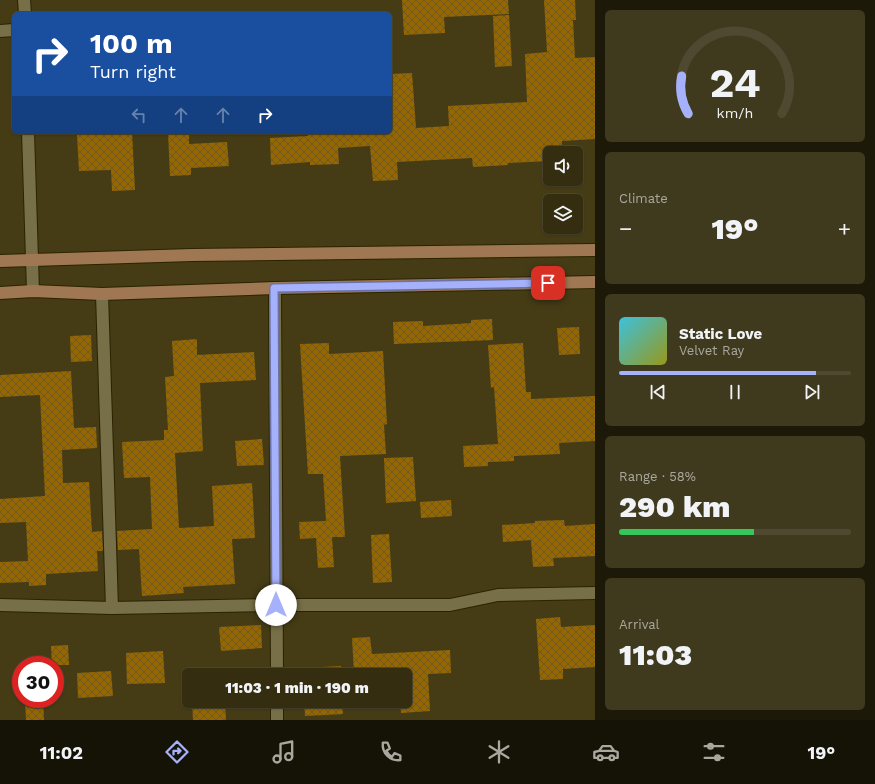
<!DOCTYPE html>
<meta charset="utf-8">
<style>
:root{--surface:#342d10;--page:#3f391e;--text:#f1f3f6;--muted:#a9a89f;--line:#4e4930;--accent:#a6b1fc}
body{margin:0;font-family:"Work Sans",sans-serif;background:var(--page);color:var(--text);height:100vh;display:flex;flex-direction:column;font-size:15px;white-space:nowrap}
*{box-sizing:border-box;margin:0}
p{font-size:13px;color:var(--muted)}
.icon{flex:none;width:22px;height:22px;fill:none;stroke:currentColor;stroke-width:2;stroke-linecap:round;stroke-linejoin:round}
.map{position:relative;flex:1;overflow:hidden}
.details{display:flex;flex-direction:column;gap:10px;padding:10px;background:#1d1909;width:280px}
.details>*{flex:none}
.top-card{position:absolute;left:12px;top:12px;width:380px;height:122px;border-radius:6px;box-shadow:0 1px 3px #0004,0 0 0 1px var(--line);background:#1a4fa0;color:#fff;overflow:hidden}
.buttons{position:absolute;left:543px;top:146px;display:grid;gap:8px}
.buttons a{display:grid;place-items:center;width:40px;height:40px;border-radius:6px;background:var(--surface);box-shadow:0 1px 3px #0004,0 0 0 1px var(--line);font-size:20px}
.speed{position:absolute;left:12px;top:656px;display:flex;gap:8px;font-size:20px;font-weight:700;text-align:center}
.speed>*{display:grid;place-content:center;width:52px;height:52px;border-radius:50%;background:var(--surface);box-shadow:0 1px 3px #0004,0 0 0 1px var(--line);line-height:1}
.speed .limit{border:6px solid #d22;background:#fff;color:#111}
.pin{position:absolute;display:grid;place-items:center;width:34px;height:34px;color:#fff;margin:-17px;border-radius:8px;box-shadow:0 2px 6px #0006}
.me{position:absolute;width:44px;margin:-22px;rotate:0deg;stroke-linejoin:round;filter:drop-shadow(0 0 3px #0008)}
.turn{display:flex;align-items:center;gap:14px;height:84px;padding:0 12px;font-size:18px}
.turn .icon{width:52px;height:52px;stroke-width:2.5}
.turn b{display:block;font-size:28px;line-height:34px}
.lanes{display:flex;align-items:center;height:38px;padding:0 12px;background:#0003;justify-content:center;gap:20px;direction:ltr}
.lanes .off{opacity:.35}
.big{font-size:30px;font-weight:800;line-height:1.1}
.details .widget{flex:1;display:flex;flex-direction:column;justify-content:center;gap:6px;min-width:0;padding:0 14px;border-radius:6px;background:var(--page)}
.details .dial{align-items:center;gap:0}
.dial svg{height:104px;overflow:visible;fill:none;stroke:var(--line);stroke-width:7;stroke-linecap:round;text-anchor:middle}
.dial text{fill:var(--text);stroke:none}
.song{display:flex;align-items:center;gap:12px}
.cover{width:48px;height:48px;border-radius:6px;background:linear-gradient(135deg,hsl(190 70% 55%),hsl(60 70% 35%))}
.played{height:4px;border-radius:2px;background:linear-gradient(90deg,var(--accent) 85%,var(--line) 85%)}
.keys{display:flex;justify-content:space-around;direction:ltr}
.heat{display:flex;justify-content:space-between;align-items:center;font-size:22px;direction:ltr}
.charge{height:6px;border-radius:3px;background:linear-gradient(90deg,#34c759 58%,var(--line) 0)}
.trip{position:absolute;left:182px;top:668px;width:230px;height:40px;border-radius:6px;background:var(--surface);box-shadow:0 1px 3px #0004,0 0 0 1px var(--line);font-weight:800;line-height:40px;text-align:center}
.dock{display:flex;height:64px;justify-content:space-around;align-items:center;background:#151206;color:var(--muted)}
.dock .icon{width:28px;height:28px}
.dock .selected{color:var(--accent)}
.dock b{font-size:18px;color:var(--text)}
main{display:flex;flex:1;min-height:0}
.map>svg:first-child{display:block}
.building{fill:url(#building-cross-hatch)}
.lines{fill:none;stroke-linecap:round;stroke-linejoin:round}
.street-casing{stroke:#2b2300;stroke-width:14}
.secondary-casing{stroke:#2b2300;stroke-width:14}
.street{stroke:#776f48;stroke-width:12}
.secondary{stroke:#9f7853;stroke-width:12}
.route-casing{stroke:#6c73a4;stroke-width:10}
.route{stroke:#a6b1fc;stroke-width:7}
</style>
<main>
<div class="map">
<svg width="595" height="720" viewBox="0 0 595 720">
<defs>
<pattern id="building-cross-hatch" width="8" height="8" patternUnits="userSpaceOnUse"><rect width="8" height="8" fill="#956702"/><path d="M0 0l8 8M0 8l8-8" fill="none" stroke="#705822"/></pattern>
</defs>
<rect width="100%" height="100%" fill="#453c16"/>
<!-- building -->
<g class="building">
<polygon points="402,0 508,0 509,14 444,17 445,33 404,35"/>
<polygon points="544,0 575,0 576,20 573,20 575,58 595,57 595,139 562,141 562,153 550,153 550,161 508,163 508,165 473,167 472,158 397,162 398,180 373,181 370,146 338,148 339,164 310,165 310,162 271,165 270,138 308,136 308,132 390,132 390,74 412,73 416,128 449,126 448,106 527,102 525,54 547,52"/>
<polygon points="509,15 512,66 495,67 493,16"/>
<polygon points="108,132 132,132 135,190 112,191 111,170 79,171 77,135 108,134"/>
<polygon points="168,132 189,132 189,144 227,142 229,166 191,168 191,175 170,176"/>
<polygon points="492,319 493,340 394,344 393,322 423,321 423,326 471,323 471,320"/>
<polygon points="579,327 580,354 559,355 557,328"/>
<polygon points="91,335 92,361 71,362 70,336"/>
<polygon points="197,339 197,355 254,352 256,380 200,383 203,451 175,453 179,528 214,526 212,486 252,483 255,538 232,539 235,584 183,587 184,593 142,596 139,549 118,550 117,531 152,529 150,477 124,478 122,442 164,440 164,430 168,430 165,377 174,376 172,341"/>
<polygon points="329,343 329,354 383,351 387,424 384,425 386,454 340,456 345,537 332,537 334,567 318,568 316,538 300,539 299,522 326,521 323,474 308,474 300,344"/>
<polygon points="523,343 526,392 531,392 531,399 595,396 595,441 559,443 560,454 514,456 514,461 488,462 488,466 464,467 463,446 498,444 494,387 491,388 488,345"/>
<polygon points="71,371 74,428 96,427 97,448 62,450 63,483 89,482 92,532 102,531 103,551 97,551 98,571 46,574 46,585 29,586 29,582 0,583 0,562 28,561 26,522 0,523 0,499 45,496 40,395 0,397 0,375"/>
<polygon points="262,439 264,465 237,466 235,441"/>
<polygon points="413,457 416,501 386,503 384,458"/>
<polygon points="451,500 452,516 421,518 420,502"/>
<polygon points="564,520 565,526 595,524 595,556 553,558 554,566 533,567 531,540 503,542 502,525 535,523 535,521"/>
<polygon points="389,534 392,582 373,583 371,535"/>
<polygon points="560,617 561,627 595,625 595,667 563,669 563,679 540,680 536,619"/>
<polygon points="261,625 262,648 221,651 219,627"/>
<polygon points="370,637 372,654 450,650 451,673 428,674 430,711 401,713 400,701 405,701 405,675 388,675 388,671 354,673 352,638"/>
<polygon points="68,645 69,665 52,665 51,646"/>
<polygon points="163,651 165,683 127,684 126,653"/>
<polygon points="341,666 341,675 303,675 302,668"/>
<polygon points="111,671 113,696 78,698 77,673"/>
<polygon points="25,699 43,699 44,720 26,720"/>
<polygon points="192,701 225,701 226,720 193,720"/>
<polygon points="304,701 342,701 343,714 305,716"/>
</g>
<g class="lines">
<!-- street casing -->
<g class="street-casing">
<g id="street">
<polyline points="24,0 25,14"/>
<polyline points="0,31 14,30"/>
<polyline points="28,132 33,291"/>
<polyline points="275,288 277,675"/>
<polyline points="102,294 112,608"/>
<polyline points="0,605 112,608 276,605 450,605 498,595 595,593"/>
<polyline points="277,701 277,720"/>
</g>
</g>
<!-- secondary casing -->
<g class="secondary-casing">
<g id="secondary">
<polyline points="0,261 192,255 595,250"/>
<polyline points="0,293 33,291 102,294 275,288 595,282"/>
</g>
</g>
<!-- street -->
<use href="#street" class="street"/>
<!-- secondary -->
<use href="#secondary" class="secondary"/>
</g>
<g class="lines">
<!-- route casing -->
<g class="route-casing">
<polyline id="route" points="276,605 274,288 548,283"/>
</g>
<!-- route -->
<use href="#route" class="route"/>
</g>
</svg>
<div class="buttons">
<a><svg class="icon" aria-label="sound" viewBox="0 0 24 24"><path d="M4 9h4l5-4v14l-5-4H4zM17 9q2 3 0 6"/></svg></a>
<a><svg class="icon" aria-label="layers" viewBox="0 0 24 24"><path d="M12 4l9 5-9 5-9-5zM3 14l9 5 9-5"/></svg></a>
</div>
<div class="speed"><div class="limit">30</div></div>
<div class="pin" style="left:548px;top:283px;background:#d93025"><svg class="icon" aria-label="arrive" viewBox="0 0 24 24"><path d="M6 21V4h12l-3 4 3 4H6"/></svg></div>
<svg class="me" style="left:276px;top:605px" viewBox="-20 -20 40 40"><circle r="19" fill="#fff"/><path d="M0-13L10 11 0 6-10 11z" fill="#a6b1fc"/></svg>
<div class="trip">11:03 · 1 min · 190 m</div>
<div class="top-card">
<div class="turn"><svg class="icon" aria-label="right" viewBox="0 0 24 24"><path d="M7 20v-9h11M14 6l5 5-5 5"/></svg><div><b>100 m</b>Turn right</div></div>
<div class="lanes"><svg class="icon off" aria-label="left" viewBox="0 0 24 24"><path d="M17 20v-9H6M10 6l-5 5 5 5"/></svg><svg class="icon off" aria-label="ahead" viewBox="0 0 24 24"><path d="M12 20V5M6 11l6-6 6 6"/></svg><svg class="icon off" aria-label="ahead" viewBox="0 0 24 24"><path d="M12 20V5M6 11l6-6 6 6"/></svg><svg class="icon" aria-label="right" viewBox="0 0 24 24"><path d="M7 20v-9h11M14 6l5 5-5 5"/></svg></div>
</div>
</div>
<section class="details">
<div class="widget dial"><svg viewBox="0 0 100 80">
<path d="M14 69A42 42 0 1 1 86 69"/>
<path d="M14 69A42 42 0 0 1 9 40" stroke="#a6b1fc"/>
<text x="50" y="56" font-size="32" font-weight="700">24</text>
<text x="50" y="72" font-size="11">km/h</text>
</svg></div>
<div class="widget"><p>Climate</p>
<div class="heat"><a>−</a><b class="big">19°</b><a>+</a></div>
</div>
<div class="widget">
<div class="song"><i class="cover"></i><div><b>Static Love</b><p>Velvet Ray</p></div></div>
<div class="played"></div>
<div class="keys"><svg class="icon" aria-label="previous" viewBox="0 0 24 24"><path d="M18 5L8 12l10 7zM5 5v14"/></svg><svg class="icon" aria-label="pause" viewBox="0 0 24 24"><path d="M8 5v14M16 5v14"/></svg><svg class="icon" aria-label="next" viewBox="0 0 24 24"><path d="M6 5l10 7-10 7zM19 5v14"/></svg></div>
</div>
<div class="widget"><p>Range · 58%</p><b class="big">290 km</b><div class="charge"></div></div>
<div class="widget"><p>Arrival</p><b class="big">11:03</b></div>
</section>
</main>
<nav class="dock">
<b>11:02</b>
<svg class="icon selected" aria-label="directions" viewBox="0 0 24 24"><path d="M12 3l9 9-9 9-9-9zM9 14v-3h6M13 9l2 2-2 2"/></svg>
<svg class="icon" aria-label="music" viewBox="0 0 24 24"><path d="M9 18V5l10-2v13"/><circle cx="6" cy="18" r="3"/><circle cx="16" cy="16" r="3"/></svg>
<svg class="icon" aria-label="phone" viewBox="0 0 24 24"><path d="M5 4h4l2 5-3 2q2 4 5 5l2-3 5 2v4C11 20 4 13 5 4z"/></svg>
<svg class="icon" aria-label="climate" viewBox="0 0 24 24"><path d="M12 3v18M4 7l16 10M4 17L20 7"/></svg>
<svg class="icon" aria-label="car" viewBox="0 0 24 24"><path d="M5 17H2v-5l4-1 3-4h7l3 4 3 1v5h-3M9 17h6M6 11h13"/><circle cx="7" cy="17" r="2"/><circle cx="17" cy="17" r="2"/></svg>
<svg class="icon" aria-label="filters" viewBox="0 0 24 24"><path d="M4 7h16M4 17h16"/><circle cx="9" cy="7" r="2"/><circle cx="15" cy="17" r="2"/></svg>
<b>19°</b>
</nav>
